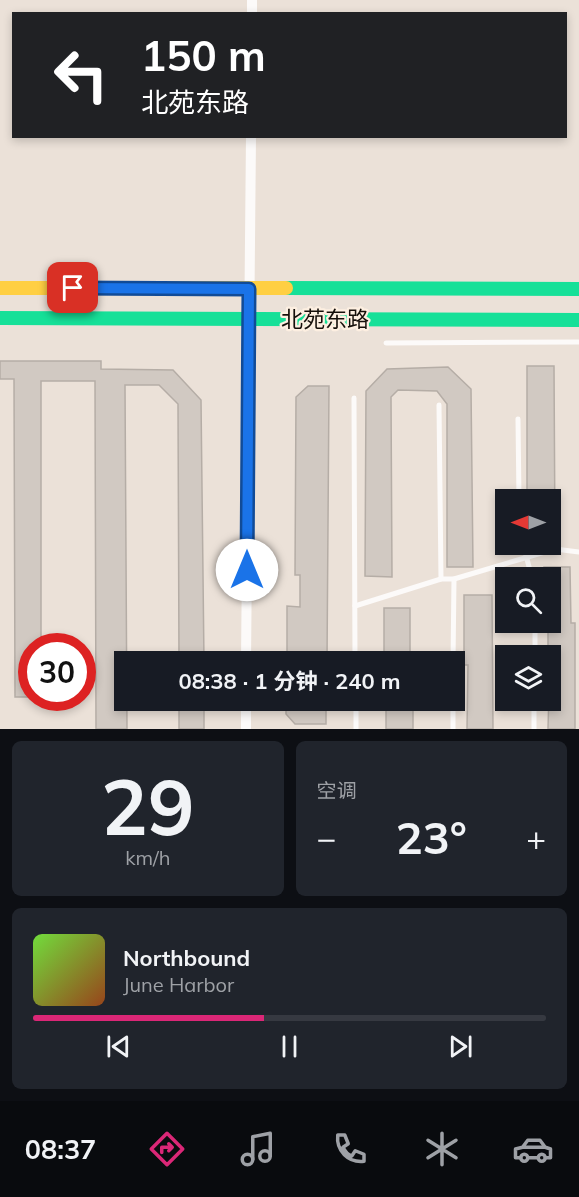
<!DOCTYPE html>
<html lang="zh">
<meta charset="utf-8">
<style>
:root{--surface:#171b24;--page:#20242c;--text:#f1f3f6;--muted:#9ea1a6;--line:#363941;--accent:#db2777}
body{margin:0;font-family:Mulish,"Noto Sans SC",sans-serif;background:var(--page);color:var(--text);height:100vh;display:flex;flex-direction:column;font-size:22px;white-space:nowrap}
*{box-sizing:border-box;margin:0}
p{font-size:20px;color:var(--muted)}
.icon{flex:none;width:33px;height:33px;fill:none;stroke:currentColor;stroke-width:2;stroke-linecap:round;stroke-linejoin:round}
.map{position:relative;height:729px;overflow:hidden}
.side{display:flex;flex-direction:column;gap:12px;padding:12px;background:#0d0f14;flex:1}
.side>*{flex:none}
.banner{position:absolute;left:12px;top:12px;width:555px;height:126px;border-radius:0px;box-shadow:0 3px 9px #0003;background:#202124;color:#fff;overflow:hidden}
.needle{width:39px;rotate:270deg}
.tools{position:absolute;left:495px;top:489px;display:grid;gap:12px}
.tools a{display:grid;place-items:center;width:66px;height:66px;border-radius:0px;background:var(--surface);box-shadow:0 3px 9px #0003;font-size:30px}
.speed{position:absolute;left:18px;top:633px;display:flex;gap:12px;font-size:30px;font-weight:700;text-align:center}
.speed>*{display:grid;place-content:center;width:78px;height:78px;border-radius:50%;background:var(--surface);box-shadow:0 3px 9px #0003;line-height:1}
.speed .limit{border:9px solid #d22;background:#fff;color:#111}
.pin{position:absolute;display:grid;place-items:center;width:51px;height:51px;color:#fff;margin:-26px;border-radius:12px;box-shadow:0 3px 9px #0006}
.me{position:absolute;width:66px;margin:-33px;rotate:0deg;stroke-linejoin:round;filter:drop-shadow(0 0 4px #0008)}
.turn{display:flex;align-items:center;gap:21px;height:126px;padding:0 30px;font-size:27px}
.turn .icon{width:78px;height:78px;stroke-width:2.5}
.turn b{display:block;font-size:42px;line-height:51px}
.big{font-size:45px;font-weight:700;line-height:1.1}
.side .widget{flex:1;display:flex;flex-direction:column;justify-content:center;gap:9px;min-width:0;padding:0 21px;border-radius:9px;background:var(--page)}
.side .dial{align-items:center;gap:0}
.dial b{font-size:78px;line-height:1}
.song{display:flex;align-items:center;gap:18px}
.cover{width:72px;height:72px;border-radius:9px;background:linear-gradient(135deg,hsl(100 70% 55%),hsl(20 70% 35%))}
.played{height:6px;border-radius:3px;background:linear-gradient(90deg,var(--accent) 45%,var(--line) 45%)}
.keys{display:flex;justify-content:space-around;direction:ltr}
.heat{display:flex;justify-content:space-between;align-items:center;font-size:33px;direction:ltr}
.side .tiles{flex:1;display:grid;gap:12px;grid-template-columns:1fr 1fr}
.widget:last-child{grid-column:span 2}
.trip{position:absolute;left:114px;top:651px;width:351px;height:60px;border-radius:0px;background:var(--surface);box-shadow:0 3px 9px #0003;font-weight:700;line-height:60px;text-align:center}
.dock{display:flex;height:96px;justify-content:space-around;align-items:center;background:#090b0e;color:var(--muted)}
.dock .icon{width:42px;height:42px}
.dock .current{color:var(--accent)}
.dock b{font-size:27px;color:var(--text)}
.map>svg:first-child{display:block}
.building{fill:#d1c9c2;stroke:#b5ada6;stroke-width:1.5}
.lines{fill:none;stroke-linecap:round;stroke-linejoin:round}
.lane{stroke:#fcfaf9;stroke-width:5}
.street{stroke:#fcfaf9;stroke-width:10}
.fast{stroke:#16e098;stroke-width:14}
.slow{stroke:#ffcf43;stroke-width:14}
.route-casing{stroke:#114b97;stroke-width:15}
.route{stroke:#1a73e8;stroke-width:10}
.labels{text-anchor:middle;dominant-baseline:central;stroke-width:4.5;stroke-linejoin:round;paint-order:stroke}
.street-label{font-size:22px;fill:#150f0a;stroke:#fdefe1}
</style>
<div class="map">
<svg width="579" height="729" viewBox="0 0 579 729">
<rect width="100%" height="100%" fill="#ebe1d8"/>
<!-- building -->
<g class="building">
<polygon points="0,361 101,361 101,369 173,370 201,400 204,662 179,662 178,404 159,385 125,385 127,729 96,729 95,381 41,381 41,646 32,646 32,697 15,697 14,379 0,379"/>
<polygon points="527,366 554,366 555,539 550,539 550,500 527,500"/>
<polygon points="448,367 471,389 473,567 447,567 447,404 437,391 398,390 391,397 392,577 365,576 366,391 387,369"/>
<polygon points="308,386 329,386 327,662 287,662 287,606 300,607 300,575 295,575 296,397"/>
<polygon points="544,567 570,567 571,623 575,623 575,729 548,729 550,656 548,656 548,630 545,630 545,622 550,622 550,578 544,578"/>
<polygon points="464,595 492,595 493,729 467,729 468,665 464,665"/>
<rect x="384" y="608" width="26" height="54"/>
<rect x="179" y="700" width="25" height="29"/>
<polygon points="286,700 326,700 326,724 295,724 286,714"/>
<rect x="386" y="700" width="27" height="29"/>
</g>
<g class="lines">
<!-- lane -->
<g class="lane">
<polyline points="386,343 579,342"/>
<polyline points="354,398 355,662"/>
<polyline points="439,405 441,579"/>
<polyline points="518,419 519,500"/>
<polyline points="523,544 532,578"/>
<polyline points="355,606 441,579 454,579 555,549 579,552"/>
<polyline points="535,656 535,622"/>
<polyline points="453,662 454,579"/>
<polyline points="356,700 356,729"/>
<polyline points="453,729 453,700"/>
<polyline points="534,729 534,700"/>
</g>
<!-- street -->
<g class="street">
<polyline points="252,14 252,0"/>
<polyline points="246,662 251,136"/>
<polyline points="246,729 246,700"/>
</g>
<!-- fast -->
<g class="fast">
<polyline points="286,288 579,289"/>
<polyline points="0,318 579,320"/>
</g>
<!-- slow -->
<polyline class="slow" points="0,288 286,288"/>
</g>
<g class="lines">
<!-- route casing -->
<g class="route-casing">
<polyline id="route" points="73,288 249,289 247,570"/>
</g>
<!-- route -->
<use href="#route" class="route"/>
</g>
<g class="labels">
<!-- street labels -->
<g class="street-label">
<text x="325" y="319">北苑东路</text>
</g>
</g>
</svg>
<div class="tools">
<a><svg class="needle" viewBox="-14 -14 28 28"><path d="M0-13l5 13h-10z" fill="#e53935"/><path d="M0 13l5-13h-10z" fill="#9ea1a6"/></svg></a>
<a><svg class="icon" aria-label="search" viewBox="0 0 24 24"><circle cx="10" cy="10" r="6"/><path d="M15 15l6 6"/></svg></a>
<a><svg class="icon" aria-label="layers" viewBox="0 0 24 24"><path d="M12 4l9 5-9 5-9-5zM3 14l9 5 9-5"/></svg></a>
</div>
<div class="speed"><div class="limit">30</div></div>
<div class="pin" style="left:73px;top:288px;background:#d93025"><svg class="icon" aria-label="arrive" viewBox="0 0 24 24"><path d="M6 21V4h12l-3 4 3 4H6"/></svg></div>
<svg class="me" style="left:247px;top:570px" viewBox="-20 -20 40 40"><circle r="19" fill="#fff"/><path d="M0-13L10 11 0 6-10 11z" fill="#1a73e8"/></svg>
<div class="trip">08:38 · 1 分钟 · 240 m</div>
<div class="banner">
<div class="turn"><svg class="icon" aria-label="left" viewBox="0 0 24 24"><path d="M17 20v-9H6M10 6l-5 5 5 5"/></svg><div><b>150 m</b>北苑东路</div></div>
</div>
</div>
<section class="side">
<div class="tiles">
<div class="widget dial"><b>29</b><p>km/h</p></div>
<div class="widget"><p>空调</p>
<div class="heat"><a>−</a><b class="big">23°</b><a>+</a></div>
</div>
<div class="widget">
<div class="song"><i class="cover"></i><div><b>Northbound</b><p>June Harbor</p></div></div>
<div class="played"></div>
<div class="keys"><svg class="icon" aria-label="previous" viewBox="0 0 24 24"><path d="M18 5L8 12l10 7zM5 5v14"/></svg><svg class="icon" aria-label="pause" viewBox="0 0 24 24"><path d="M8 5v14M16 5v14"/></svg><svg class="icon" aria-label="next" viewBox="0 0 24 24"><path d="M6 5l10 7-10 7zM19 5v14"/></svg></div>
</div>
</div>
</section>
<nav class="dock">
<b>08:37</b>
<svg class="icon current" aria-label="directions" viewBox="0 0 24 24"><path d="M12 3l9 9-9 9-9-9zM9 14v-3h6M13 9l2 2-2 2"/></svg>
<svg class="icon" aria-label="music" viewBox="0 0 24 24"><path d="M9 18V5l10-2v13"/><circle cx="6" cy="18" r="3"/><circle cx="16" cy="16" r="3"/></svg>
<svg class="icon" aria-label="phone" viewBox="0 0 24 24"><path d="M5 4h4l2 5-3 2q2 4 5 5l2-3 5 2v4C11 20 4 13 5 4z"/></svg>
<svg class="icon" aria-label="climate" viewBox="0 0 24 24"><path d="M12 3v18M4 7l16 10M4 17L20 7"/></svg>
<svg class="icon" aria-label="car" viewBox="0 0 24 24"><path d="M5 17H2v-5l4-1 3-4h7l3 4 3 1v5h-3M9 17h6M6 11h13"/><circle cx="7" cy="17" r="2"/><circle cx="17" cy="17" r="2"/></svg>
</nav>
